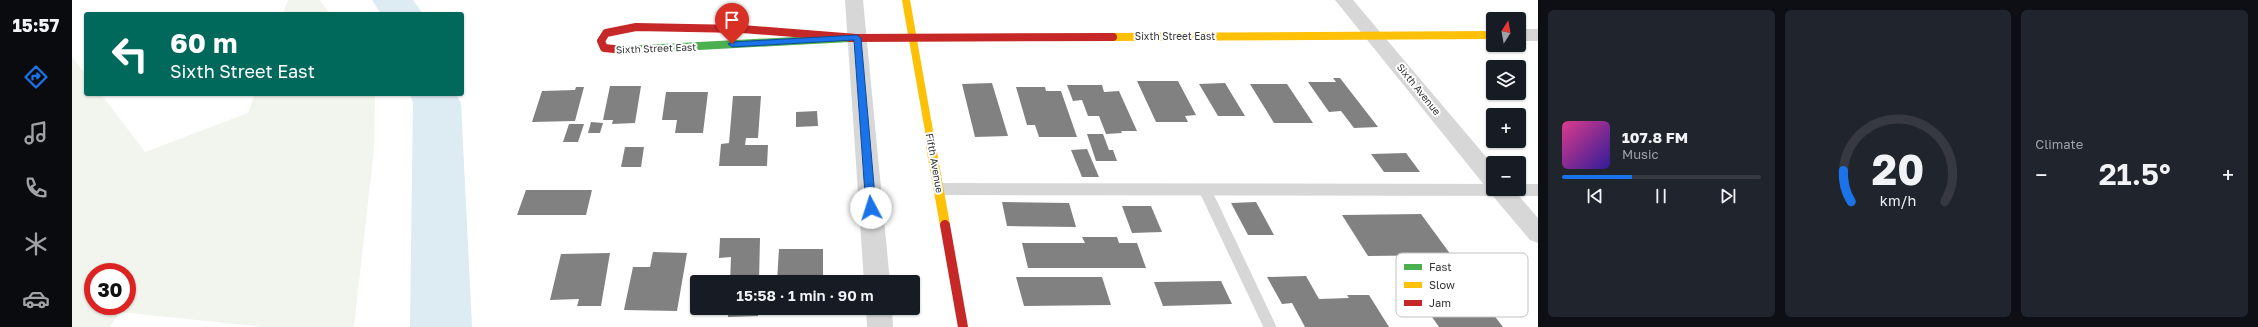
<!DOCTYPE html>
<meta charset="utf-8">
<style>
:root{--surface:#171b24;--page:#20242c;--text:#f1f3f6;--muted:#9ea1a6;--line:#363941;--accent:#1a73e8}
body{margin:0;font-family:"Golos Text",sans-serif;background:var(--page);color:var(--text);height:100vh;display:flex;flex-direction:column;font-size:15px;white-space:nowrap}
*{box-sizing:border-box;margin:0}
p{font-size:13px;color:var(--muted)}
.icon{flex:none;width:22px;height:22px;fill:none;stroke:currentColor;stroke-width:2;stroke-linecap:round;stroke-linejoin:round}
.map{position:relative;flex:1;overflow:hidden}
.side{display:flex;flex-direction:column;gap:10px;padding:10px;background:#0d0f14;width:720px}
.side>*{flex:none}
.top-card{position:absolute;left:12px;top:12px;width:380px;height:84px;border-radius:4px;box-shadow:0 1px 3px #0004;background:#00695c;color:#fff;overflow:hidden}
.needle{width:26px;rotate:11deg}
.controls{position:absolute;left:1414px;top:12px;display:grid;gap:8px}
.controls a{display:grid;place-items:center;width:40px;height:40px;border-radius:4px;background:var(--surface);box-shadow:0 1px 3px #0004;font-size:20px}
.speed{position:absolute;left:12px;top:263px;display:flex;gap:8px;font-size:20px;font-weight:700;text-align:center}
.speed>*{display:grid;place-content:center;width:52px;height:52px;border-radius:50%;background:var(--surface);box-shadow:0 1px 3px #0004;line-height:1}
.speed .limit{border:6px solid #d22;background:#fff;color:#111}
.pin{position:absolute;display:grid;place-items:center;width:34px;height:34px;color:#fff;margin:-41px -17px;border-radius:50% 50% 50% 0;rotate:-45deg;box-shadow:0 0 4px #0007}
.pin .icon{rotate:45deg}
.me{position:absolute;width:44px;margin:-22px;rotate:355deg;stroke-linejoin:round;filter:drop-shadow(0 0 3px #0008)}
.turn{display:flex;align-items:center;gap:14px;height:84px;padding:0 20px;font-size:18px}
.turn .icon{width:52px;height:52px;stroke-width:2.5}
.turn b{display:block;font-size:28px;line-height:34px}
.big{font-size:30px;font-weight:600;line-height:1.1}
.side .tile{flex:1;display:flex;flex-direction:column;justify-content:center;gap:6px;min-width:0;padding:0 14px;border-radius:6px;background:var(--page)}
.side .dial{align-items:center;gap:0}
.dial svg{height:104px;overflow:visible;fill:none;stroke:var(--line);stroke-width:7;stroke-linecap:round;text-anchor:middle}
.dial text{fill:var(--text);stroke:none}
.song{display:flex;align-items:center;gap:12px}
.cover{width:48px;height:48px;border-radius:6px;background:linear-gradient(135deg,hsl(330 70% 55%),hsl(250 70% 35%))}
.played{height:4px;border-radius:2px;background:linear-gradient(90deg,var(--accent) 35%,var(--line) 35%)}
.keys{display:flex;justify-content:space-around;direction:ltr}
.heat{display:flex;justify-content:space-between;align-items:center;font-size:22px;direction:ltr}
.side .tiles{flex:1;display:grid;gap:10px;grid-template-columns:repeat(3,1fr)}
.trip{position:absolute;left:618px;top:275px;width:230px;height:40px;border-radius:4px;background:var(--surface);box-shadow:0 1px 3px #0004;font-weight:600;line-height:40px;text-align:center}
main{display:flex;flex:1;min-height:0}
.dock{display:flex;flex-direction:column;width:72px;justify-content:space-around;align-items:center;background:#090b0e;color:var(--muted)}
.dock .icon{width:28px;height:28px}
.dock .current{color:var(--accent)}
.dock b{font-size:18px;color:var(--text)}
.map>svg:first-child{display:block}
.green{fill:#f1f5ed;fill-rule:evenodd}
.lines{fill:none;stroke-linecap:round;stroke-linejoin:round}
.river{fill:#ddebf3;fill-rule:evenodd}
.building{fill:#818181}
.lane{stroke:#d7d7d7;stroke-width:12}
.street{fill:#d7d7d7;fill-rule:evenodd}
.fast{stroke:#4caf50;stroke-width:8}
.slow-far1{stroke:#ffc107;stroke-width:8}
.slow{stroke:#ffc107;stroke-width:10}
.jam-far1{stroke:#c62828;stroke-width:8}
.jam{stroke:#c62828;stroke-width:10}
.route{fill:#1a73e8;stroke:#114b97}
.labels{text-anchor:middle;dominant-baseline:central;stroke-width:4;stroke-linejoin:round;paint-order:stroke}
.street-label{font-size:10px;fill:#333;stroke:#fff}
.key{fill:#fff;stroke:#c2c2c2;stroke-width:1}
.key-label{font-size:11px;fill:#333}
</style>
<main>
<nav class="dock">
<b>15:57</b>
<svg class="icon current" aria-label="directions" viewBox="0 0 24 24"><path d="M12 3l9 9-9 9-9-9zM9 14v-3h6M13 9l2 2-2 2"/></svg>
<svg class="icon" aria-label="music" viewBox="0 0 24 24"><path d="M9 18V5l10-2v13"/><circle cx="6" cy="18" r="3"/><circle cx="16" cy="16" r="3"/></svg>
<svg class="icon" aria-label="phone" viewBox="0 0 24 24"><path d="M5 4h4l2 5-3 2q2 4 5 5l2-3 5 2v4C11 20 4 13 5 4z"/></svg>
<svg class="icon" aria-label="climate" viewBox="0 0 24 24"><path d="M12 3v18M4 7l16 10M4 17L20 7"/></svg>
<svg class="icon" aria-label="car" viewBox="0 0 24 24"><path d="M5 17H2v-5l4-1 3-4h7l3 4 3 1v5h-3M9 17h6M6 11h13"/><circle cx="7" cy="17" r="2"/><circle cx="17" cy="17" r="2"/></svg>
</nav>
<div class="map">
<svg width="1466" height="327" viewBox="0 0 1466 327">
<rect width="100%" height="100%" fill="#fff"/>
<!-- green -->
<g class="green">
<polygon points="216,0 248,0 258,14 211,14"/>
<path d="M 0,57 L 14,75 L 14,94 L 29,94 L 73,152 L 176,113 L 183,94 L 303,94 L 302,149 L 282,327 L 191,327 L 48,312 L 38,327 L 0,327 ZM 21,272 L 55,272 L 55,306 L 21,306 Z"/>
</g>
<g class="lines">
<!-- river -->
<g class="river">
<polygon points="300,0 341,0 351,14 309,14"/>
<polygon points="338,94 384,94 389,103 400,327 338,327 341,103"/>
</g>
</g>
<!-- building -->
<g class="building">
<polygon points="1261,78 1268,78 1306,127 1282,128 1269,111 1257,112 1236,82 1264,82"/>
<polygon points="1065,81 1106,81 1124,115 1113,116 1116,122 1084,122"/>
<polygon points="920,83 936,136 903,137 890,84"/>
<polygon points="1153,83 1173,116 1146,116 1127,84"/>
<polygon points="1178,84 1215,84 1241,123 1202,123"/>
<polygon points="995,85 1030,85 1032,92 1047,91 1065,131 1049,131 1050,133 1034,134 1027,116 1016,116 1010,100 1001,101"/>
<polygon points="538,86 569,86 563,123 540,124 541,120 531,120"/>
<polygon points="504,87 512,87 503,121 460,122 470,91 503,90"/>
<polygon points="944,87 973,87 974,91 989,91 1005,137 967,137 963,125 955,125"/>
<polygon points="594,92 636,92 631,133 603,133 605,120 590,120"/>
<polygon points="661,96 689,96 686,138 674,138 673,145 696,145 695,166 647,166 649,144 657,143"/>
<polygon points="745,111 746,126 724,127 724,112"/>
<polygon points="519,122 531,123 528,133 516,133"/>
<polygon points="497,124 512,124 506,142 491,142"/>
<polygon points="1015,134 1031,134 1037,150 1041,150 1045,161 1024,161"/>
<polygon points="553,147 572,147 569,167 549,167"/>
<polygon points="1015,149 1027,177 1010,177 999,150"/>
<polygon points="1334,153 1348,172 1312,172 1299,154"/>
<polygon points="454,190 520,190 514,215 445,215"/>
<polygon points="930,202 997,203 1004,227 935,226"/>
<polygon points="1184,202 1202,235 1176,235 1159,203"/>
<polygon points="1050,206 1079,206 1090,232 1060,233"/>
<polygon points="1349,214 1379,255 1296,256 1270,215"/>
<polygon points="1010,237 1045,237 1047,243 1065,243 1074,268 956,268 950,243 1013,243"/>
<polygon points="648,238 688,238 687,282 658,282 659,257 647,258"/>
<polygon points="707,249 751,249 751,282 705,282"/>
<polygon points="581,252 615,253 605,311 552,310 561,267 578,267"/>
<polygon points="538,253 529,306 505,306 507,299 478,300 489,254"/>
<polygon points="1234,276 1247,299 1277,298 1275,295 1297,295 1317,327 1233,327 1220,303 1210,304 1195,277"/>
<polygon points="944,277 1030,277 1039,305 952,306"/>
<polygon points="1149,281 1160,304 1091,306 1082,282"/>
<polygon points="1404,292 1431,327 1367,327 1344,294"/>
<polygon points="656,308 686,308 686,316 656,317"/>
</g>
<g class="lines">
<!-- lane -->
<g class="lane">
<polyline points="867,189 1466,190"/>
<polyline points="1133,190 1198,327"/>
</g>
<!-- street -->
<g class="street">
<polygon points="773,0 791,0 818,282 792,282"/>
<polygon points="1263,0 1281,0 1421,165 1421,189 1441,189 1466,218 1466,243 1458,240 1420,195 1418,187 1413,186"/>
<rect x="1447" y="29" width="19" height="12"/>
<polygon points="794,308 820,308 821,327 795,327"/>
</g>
<!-- fast -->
<polyline class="fast" points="552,50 778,38"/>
<!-- slow-far1 -->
<g class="slow-far1">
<polyline points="834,0 860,148"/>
<polyline points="1041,37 1421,35"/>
</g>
<!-- slow -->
<polyline class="slow" points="859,147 873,225"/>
<!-- jam-far1 -->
<g class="jam-far1">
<polyline points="778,38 1041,37"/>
<polyline points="552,50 532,48 529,41 534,33 564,27 670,29 785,38"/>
</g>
<!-- jam -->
<polyline class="jam" points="873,225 891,327"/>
</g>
<!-- route -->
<polygon class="route" points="785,35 789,38 804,208 799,211 794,208 782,40 660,47 656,44 660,42"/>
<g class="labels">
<!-- street labels -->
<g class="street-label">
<text x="1103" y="36">Sixth Street East</text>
<text transform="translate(584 48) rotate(-2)">Sixth Street East</text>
<text transform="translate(1347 89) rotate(51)">Sixth Avenue</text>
<text transform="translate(863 163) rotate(80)">Fifth Avenue</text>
</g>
</g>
<!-- legend -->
<rect x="1324" y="253" width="132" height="64" rx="6" class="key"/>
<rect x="1332" y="264" width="18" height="6" fill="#4caf50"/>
<rect x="1332" y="282" width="18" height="6" fill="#ffc107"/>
<rect x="1332" y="300" width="18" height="6" fill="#c62828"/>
<g class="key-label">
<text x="1357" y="271">Fast</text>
<text x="1357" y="289">Slow</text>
<text x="1357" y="307">Jam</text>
</g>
</svg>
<div class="controls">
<a><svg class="needle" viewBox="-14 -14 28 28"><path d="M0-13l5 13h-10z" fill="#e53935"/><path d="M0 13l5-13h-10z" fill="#9ea1a6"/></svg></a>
<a><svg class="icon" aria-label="layers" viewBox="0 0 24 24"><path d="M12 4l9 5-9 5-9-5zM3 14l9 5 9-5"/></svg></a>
<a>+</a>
<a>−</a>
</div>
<div class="speed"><div class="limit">30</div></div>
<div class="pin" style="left:660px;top:44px;background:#d93025"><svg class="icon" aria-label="arrive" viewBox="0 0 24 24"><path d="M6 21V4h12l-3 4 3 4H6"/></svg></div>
<svg class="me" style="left:799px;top:208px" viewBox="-20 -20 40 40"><circle r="19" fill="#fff"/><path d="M0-13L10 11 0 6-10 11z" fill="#1a73e8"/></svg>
<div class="trip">15:58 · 1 min · 90 m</div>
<div class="top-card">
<div class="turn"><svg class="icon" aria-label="left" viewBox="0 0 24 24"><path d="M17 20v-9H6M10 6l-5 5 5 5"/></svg><div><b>60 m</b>Sixth Street East</div></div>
</div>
</div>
<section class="side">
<div class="tiles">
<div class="tile">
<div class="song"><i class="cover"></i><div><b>107.8 FM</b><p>Music</p></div></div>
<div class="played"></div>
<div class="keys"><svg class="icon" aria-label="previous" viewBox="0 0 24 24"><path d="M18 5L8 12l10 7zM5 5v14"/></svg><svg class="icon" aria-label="pause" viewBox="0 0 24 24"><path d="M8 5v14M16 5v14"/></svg><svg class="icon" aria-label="next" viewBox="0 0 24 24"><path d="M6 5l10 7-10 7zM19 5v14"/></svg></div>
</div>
<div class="tile dial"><svg viewBox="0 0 100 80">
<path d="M14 69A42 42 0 1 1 86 69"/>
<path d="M14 69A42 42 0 0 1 8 45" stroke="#1a73e8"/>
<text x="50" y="56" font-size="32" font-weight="700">20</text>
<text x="50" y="72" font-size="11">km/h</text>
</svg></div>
<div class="tile"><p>Climate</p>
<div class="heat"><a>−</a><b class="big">21.5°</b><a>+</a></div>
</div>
</div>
</section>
</main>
